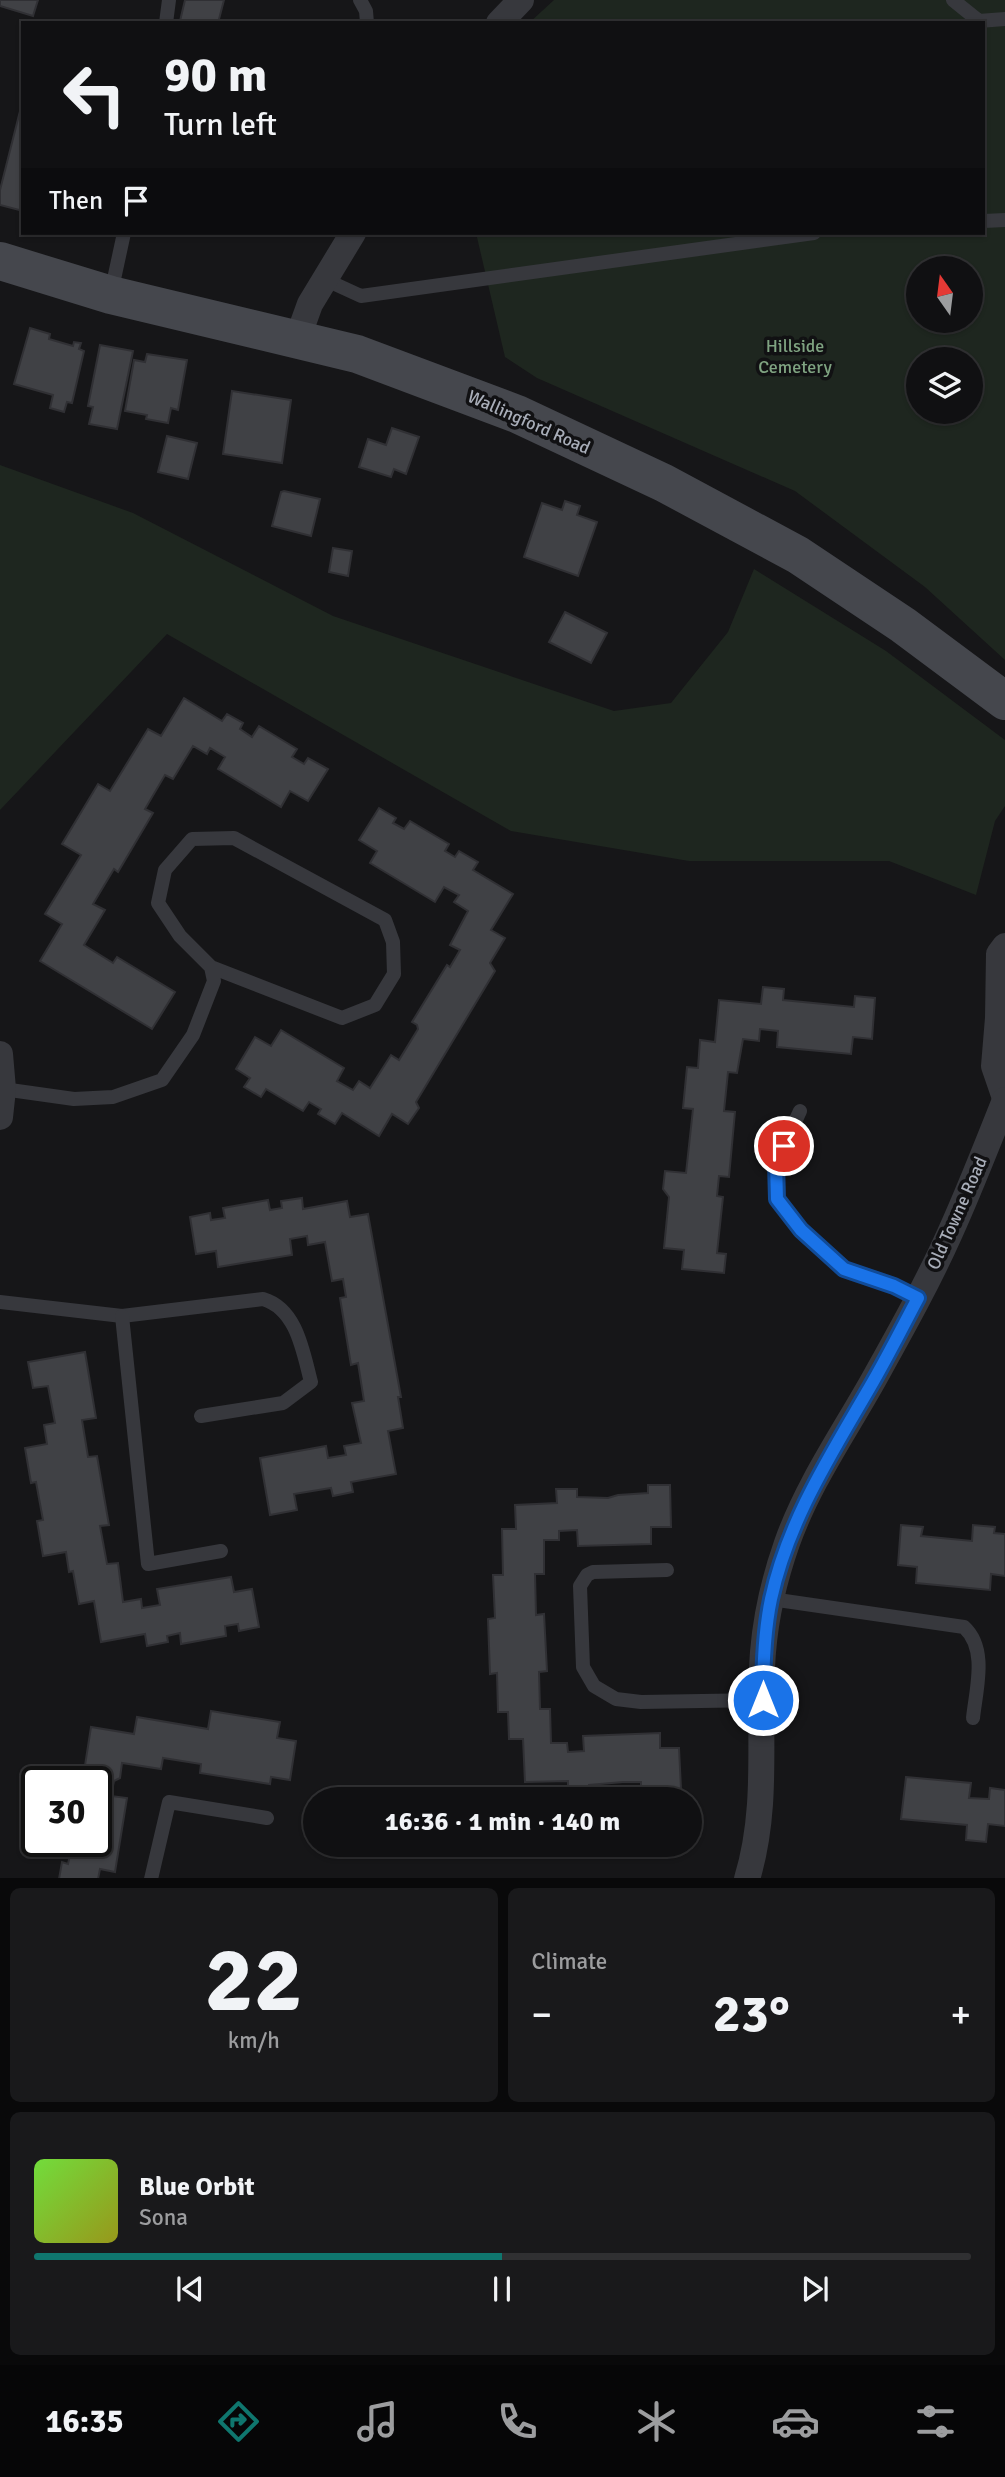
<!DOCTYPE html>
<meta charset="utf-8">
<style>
:root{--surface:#101012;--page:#19191b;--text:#f1f3f6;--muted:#9c9d9f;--line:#303032;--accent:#0f766e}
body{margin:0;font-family:Signika,sans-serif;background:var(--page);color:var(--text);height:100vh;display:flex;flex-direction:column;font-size:26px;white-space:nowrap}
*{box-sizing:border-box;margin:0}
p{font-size:23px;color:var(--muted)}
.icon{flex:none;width:38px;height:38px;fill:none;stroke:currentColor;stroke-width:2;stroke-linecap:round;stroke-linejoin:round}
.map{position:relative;height:1878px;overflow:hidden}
.details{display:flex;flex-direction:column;gap:10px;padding:10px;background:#09090a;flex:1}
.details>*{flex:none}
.hud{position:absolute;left:21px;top:21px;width:964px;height:214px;border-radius:0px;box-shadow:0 2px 5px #0004,0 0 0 2px var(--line);background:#101012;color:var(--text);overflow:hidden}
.needle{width:46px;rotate:346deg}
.fabs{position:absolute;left:906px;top:256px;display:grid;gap:14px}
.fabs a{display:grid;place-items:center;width:77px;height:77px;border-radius:50%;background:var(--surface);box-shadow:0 2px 5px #0004,0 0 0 2px var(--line);font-size:35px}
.speed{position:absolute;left:21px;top:1766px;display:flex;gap:14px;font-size:35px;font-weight:700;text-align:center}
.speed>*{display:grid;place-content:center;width:91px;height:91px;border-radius:50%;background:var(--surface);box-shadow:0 2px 5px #0004,0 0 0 2px var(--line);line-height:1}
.speed .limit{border:4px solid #111;border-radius:10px;background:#fff;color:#111}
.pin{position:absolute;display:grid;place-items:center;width:60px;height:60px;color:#fff;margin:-30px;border:4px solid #fff;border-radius:50%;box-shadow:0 2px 7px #0007}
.me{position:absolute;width:77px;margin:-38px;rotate:0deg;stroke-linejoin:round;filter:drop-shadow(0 0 5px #0008)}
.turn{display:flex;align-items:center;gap:24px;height:147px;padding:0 28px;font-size:32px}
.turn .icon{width:91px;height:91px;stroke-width:2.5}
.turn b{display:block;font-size:49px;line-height:60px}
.then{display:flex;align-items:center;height:66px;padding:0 28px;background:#0003;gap:14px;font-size:26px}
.big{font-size:52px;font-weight:800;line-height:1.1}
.details .tile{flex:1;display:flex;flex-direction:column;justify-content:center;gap:10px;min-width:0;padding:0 24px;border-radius:10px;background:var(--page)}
.details .dial{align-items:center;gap:0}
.dial b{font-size:91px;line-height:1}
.song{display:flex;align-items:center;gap:21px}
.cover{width:84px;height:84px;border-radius:10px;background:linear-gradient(135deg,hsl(100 70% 55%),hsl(60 70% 35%))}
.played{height:7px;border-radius:4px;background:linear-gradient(90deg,var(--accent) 50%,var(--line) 50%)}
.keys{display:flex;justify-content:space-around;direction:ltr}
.heat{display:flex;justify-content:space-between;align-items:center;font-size:38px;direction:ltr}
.details .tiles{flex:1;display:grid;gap:10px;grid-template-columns:1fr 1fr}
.tile:last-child{grid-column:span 2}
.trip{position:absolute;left:303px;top:1787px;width:399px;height:70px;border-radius:35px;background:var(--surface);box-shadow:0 2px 5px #0004,0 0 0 2px var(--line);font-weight:800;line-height:70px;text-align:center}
.tab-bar{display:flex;height:112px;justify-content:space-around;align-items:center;background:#060607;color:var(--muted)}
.tab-bar .icon{width:49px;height:49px}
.tab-bar .on{color:var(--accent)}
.tab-bar b{font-size:32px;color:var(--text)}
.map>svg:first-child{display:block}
.green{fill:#1e261f;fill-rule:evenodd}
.building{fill:#404145;stroke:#303034;stroke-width:2}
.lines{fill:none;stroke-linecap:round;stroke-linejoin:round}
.lane{stroke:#37383d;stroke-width:14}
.street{stroke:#37383d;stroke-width:26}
.secondary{stroke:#45474d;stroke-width:38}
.route-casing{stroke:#114b97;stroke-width:18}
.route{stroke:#1a73e8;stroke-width:12}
.labels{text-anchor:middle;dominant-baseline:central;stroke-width:7;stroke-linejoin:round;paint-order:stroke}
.park-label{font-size:18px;fill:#7fa381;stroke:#111113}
.street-label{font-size:18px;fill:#a8adb8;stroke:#111113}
</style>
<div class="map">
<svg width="1005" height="1879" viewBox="0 0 1005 1879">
<rect width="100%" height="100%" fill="#161618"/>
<!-- green -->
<g class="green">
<path d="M 554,0 L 1005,0 L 1005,660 L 925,587 L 795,491 L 537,378 L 505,357 L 476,233 L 984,233 L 984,23 L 529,23 ZM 919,268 L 971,268 L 971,320 L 919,320 ZM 919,359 L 971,359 L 971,411 L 919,411 Z"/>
<polygon points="0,465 133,513 333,616 614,711 671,703 728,632 754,569 886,651 1005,740 1005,806 995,821 976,895 889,861 689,861 511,831 167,634 0,810"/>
</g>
<!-- building -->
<g class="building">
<polygon points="0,0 38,0 33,16 0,6"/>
<polygon points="185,0 224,0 218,23 180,21"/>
<polygon points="20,111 23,112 23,211 0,205 0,190"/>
<polygon points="30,328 50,334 49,339 73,346 74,342 81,343 79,349 84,351 72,403 67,402 64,412 50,408 53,395 14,384"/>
<polygon points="100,345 133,351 117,429 89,424 93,407 88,406"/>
<polygon points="147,354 187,360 178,410 171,408 168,423 146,419 147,415 125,411 134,360 145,362"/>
<polygon points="232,391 291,400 282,463 223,454"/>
<polygon points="392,428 419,437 406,474 394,469 391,477 359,467 368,439 386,445"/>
<polygon points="167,436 197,443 188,479 158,472"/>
<polygon points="284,491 320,499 311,536 272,526 281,492"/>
<polygon points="565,501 580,506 577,515 597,522 578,576 524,557 542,503 562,510"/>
<polygon points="333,548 352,551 348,576 329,572"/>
<polygon points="565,612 607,633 591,663 549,642"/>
<polygon points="184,698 222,721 227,714 243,723 240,729 252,737 259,726 297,749 292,757 304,764 308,758 328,769 308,801 290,791 281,807 218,769 225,757 210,748 207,754 193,746 173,779 165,775 145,809 153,813 118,872 114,869 93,904 105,910 84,945 113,963 117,957 175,992 152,1029 40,961 62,924 45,914 81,855 62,844 98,784 110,791 148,729 161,736"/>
<polygon points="379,808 396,818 393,823 404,829 410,821 449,844 445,851 455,857 459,851 478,862 473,870 513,894 491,930 505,938 490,963 495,971 416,1102 419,1108 408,1124 392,1114 379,1136 342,1113 335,1124 318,1114 321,1109 309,1102 303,1111 266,1089 261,1097 244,1087 250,1078 236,1069 255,1037 271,1046 281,1030 344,1068 337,1081 353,1090 359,1081 370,1088 391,1055 399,1060 418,1029 417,1025 412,1022 447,965 450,967 460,950 450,945 468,911 454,902 459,895 444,887 435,902 370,863 377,851 359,840"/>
<polygon points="763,987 784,989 783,1000 854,1007 855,996 875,998 872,1039 853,1037 851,1054 777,1047 778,1031 760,1029 759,1041 743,1039 737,1073 728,1072 724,1111 735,1112 729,1177 719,1176 717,1196 723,1197 717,1253 726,1254 724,1273 682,1269 684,1250 664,1248 669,1197 663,1189 665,1171 686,1173 693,1109 683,1108 687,1067 698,1068 700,1040 715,1042 719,1000 761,1004"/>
<polygon points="302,1198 303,1209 347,1201 350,1217 368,1214 401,1397 398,1397 403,1428 388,1431 396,1474 351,1482 353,1492 333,1496 331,1488 294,1494 297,1510 270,1515 260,1458 326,1446 328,1458 346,1455 344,1446 361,1443 352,1403 364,1401 358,1363 351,1365 340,1298 346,1297 343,1279 332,1281 325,1242 308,1245 307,1236 290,1239 292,1255 218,1267 216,1251 196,1254 190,1217 210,1213 211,1220 225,1218 223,1208 268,1200 270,1210 282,1208 281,1201"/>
<polygon points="85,1352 96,1418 82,1420 88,1457 97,1456 109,1525 100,1526 107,1564 118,1563 123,1602 141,1599 142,1608 160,1605 157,1589 231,1577 234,1592 252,1589 259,1627 239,1631 238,1624 225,1626 226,1636 181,1644 180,1633 167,1636 168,1642 147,1646 145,1634 101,1642 94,1601 79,1604 73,1571 69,1572 66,1552 43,1556 37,1521 43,1520 36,1482 31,1483 25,1448 47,1444 44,1425 55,1423 48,1386 33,1388 28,1362"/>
<polygon points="648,1485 670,1485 671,1527 651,1527 651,1544 578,1546 577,1530 559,1531 559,1540 544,1540 544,1574 535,1574 536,1615 544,1614 547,1671 539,1672 540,1709 550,1709 551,1743 567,1743 568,1752 584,1751 583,1736 660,1733 660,1748 679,1748 681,1789 660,1790 661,1796 641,1796 641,1782 623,1782 589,1785 589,1793 568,1794 568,1781 525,1782 523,1739 509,1739 508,1712 498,1712 497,1673 490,1674 488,1619 495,1618 493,1575 503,1575 502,1529 516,1529 515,1505 557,1503 556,1489 577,1489 577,1497 608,1498 618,1495 648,1493"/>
<polygon points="901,1525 923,1527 921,1536 972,1541 973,1525 995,1527 994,1533 1005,1534 1005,1576 991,1574 990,1590 916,1583 917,1567 898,1565"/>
<polygon points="211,1711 280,1722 277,1738 296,1741 290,1780 271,1777 270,1784 200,1773 201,1764 163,1758 161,1769 122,1763 120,1778 114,1781 111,1796 127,1798 115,1872 100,1869 98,1879 59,1879 62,1862 68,1864 71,1850 60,1848 61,1841 96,1841 96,1782 75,1782 76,1771 84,1772 91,1727 134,1734 137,1717 208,1729"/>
<polygon points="906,1777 971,1783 969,1798 989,1799 990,1788 1005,1790 1005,1826 988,1824 986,1842 966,1840 967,1825 901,1819"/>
</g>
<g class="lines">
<!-- lane -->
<g class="lane">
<polyline points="360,0 366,11 367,23"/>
<polyline points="953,0 979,21 1005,19"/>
<polyline points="166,23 169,0"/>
<polyline points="984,221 1005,220"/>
<polyline points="324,279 361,296 814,233"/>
<polyline points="111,293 124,233"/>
<polyline points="3,1089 74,1099 113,1097 162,1080 193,1035 214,981 211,967 180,936 158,903 165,870 192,839 234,838 385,920 393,942 394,974 375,1005 342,1018 211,967"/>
<polyline points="800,1111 776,1163 777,1199 801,1230 844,1269 895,1286 918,1298"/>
<path d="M 0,1302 L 122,1316 L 263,1299 C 297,1309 303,1352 311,1382 L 283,1403 L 201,1416"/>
<polyline points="122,1316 148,1564 221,1551"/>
<polyline points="667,1570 593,1572 587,1575 580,1586 583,1667 594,1686 616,1699 641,1702 763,1700"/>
<path d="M 771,1599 L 964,1627 C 988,1649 976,1689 973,1718"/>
<polyline points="151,1879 169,1802 267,1818"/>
</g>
<!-- street -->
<g class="street">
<polyline points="499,23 521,0"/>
<polyline points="297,340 310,304 353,233"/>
<polyline points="1005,946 999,954 998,1018 994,1066 1005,1098"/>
<polyline points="0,1054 3,1089 0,1117"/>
<path d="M 747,1879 C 770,1803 757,1729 763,1652 C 766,1615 775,1577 787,1543 C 809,1481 848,1427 879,1370 C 904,1325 929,1280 950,1233 C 970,1189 987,1145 1005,1100"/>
</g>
<!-- secondary -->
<polyline class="secondary" points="0,261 111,295 357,354 517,414 664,483 798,555 903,625 1005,701"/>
</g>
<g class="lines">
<!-- route casing -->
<g class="route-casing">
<path id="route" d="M 763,1700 C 763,1666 764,1632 771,1599 C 788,1521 830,1456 870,1387 C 887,1358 902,1328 918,1298 L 894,1286 L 844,1269 L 801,1230 L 777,1199 L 776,1163 L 784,1146"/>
</g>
<!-- route -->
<use href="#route" class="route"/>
</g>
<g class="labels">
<!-- park labels -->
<g class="park-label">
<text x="795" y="346">Hillside<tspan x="795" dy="21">Cemetery</tspan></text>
</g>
<!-- street labels -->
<g class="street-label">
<text transform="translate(529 422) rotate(24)">Wallingford Road</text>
<text transform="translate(957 1213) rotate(-66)">Old Towne Road</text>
</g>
</g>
</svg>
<div class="fabs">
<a><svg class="needle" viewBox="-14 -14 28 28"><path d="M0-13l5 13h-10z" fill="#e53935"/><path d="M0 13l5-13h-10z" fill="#9c9d9f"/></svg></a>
<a><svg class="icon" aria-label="layers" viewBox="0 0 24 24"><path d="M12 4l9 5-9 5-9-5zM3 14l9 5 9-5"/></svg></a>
</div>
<div class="speed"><div class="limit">30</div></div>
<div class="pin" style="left:784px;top:1146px;background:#d93025"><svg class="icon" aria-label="arrive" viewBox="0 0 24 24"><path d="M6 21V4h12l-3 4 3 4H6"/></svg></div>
<svg class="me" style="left:763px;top:1700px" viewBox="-20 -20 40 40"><circle r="17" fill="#1a73e8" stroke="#fff" stroke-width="3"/><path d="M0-11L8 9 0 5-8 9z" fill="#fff"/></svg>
<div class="trip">16:36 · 1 min · 140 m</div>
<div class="hud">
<div class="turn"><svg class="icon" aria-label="left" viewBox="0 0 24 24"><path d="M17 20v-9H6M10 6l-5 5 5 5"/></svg><div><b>90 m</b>Turn left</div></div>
<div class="then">Then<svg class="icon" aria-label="arrive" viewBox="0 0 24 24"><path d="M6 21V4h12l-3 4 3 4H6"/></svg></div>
</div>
</div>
<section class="details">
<div class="tiles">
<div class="tile dial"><b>22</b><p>km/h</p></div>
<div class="tile"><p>Climate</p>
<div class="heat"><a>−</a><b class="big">23°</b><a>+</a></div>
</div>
<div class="tile">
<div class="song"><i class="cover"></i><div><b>Blue Orbit</b><p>Sona</p></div></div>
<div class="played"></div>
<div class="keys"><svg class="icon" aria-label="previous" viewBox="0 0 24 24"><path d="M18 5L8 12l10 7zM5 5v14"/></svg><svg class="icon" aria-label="pause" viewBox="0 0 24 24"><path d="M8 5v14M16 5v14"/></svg><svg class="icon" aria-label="next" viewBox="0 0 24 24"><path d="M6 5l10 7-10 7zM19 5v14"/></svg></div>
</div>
</div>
</section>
<nav class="tab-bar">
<b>16:35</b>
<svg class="icon on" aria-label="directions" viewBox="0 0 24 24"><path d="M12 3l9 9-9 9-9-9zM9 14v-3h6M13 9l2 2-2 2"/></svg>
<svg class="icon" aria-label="music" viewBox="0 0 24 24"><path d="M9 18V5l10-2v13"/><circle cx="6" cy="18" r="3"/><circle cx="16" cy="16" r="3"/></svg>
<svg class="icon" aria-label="phone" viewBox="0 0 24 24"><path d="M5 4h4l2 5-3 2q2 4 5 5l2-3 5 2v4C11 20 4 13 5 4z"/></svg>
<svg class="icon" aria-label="climate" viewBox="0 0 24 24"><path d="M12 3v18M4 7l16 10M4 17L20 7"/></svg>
<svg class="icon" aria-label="car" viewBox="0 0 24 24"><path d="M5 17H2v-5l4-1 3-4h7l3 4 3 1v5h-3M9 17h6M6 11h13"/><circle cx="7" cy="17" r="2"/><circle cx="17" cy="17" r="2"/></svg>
<svg class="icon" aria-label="filters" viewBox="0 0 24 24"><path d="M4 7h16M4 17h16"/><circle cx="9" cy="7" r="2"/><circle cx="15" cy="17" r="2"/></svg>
</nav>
